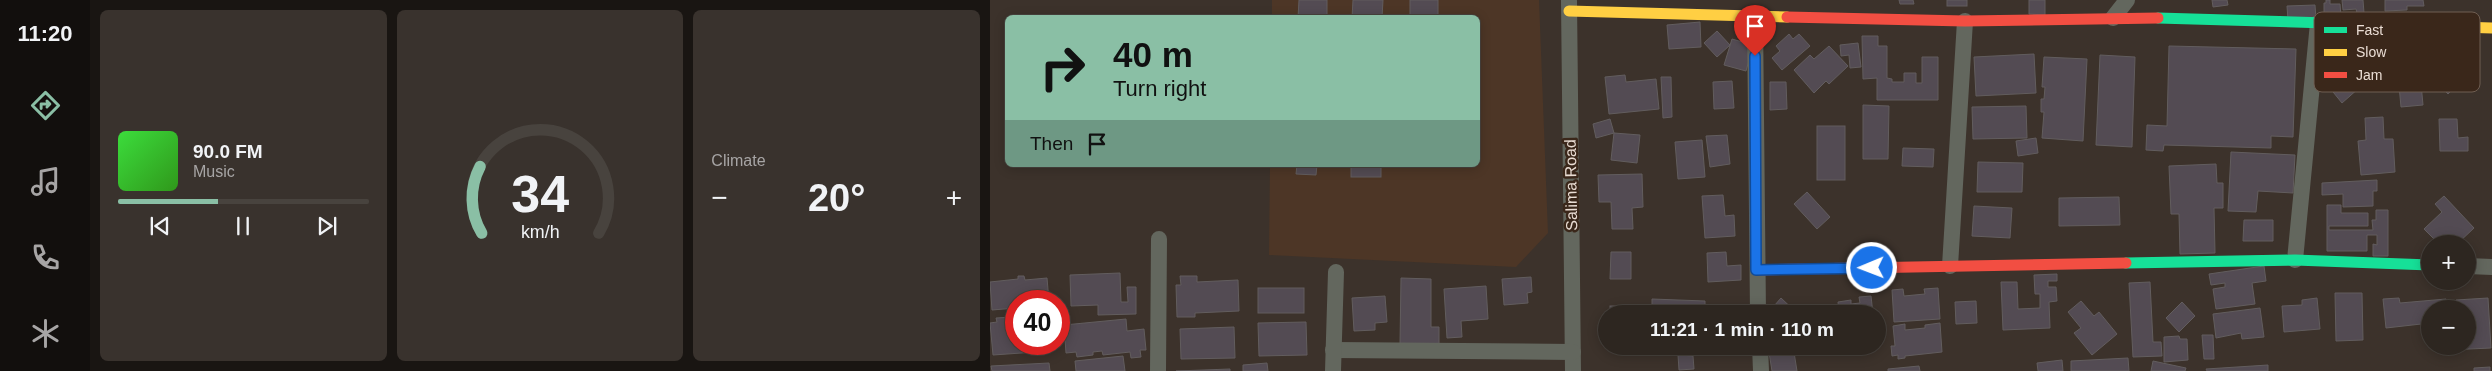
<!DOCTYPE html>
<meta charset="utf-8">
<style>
:root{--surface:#2d2620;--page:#39322d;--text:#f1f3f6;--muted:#a7a5a5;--line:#48433e;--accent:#8abfa5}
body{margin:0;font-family:Arial,sans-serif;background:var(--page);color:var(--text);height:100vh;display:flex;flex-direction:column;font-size:19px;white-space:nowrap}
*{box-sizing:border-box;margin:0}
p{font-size:16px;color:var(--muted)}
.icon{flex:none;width:28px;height:28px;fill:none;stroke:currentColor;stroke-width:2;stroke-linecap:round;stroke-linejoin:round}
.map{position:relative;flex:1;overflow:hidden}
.panel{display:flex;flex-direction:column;gap:10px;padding:10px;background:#191512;width:900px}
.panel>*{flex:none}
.banner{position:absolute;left:15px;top:15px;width:475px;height:152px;border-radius:8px;box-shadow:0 2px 12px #0003,0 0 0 1px var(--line);background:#8abfa5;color:#111;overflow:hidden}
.tools{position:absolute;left:1431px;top:235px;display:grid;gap:10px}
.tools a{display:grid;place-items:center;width:55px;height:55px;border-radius:50%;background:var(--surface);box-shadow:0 2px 12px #0003,0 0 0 1px var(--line);font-size:25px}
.speed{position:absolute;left:15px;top:290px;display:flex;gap:10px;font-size:25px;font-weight:700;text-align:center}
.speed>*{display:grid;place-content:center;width:65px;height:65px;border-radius:50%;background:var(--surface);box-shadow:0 2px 12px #0003,0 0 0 1px var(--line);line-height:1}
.speed .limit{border:8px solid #d22;background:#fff;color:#111}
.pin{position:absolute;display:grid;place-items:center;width:42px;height:42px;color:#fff;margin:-51px -21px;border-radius:50% 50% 50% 0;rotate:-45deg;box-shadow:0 0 5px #0007}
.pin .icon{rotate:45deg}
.me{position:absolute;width:55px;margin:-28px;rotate:269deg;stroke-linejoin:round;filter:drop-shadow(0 0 4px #0008)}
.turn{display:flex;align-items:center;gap:18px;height:105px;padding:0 25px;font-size:22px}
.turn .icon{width:65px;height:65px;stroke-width:2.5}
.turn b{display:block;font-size:35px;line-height:42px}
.then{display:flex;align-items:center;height:48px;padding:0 25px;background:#0003;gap:10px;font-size:19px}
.big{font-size:38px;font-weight:700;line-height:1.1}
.panel .widget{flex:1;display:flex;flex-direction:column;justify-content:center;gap:8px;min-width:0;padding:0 18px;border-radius:8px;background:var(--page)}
.panel .dial{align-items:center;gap:0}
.dial svg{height:130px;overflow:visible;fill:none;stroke:var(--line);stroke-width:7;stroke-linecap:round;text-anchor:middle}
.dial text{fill:var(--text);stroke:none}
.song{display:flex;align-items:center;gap:15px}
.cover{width:60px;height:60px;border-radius:8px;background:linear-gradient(135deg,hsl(120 70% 55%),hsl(110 70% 35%))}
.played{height:5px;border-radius:2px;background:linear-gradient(90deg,var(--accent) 40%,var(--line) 40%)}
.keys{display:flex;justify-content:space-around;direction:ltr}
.heat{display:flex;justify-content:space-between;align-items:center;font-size:28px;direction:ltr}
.panel .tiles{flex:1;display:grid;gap:10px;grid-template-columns:repeat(3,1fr)}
.trip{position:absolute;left:608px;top:305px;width:288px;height:50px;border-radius:25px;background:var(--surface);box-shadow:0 2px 12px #0003,0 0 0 1px var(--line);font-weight:700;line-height:50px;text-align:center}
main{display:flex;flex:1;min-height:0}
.tab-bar{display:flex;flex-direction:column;width:90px;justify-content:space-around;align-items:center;background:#120f0d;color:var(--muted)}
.tab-bar .icon{width:35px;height:35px}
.tab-bar .selected{color:var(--accent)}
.tab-bar b{font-size:22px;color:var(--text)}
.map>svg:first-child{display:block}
.built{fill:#4d3626}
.building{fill:#534b53;stroke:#625d5e}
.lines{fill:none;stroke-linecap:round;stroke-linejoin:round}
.street{stroke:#63675e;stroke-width:16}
.fast{stroke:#16e098;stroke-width:11}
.slow{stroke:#ffcf43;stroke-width:11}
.jam{stroke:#f24e42;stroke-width:11}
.route-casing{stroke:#114b97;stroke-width:12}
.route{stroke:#1a73e8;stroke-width:9}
.labels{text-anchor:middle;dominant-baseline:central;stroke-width:5;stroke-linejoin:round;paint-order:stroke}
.street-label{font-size:16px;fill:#eaddd4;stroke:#3a271a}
.key{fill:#3a271a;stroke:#6f5e52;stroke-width:1}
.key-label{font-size:14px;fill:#eaddd4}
</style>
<main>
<nav class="tab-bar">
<b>11:20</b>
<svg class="icon selected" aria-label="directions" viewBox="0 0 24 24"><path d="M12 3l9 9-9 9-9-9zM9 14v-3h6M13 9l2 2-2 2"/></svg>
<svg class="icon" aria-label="music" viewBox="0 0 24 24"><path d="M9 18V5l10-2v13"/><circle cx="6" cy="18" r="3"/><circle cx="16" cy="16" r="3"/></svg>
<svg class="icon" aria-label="phone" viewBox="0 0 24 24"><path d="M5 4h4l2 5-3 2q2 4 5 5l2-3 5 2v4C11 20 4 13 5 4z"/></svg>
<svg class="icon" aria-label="climate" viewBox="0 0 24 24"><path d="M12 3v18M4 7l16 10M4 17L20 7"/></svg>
</nav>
<section class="panel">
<div class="tiles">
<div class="widget">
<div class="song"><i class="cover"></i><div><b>90.0 FM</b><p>Music</p></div></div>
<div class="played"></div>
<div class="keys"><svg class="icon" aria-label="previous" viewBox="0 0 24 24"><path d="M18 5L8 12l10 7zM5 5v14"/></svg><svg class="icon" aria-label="pause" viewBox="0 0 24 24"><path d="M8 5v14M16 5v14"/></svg><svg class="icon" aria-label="next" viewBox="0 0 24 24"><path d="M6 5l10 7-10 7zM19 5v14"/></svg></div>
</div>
<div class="widget dial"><svg viewBox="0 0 100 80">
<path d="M14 69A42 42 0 1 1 86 69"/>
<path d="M14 69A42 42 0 0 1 13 28" stroke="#8abfa5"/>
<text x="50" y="56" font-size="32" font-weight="700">34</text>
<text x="50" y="72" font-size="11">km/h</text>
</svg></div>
<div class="widget"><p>Climate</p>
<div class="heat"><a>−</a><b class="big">20°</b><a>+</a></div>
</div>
</div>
</section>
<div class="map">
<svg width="1502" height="371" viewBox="0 0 1502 371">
<rect width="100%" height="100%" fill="#3c322b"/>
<!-- built -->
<polygon class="built" points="282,0 549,0 558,233 526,267 279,255 280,165 488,165 488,18 282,17"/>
<!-- building -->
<g class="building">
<polygon points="309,0 337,0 337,18 308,18"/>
<polygon points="363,0 393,0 392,18 362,18"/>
<rect x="420" y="0" width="28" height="18"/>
<polygon points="909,0 923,0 924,4 910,4"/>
<rect x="957" y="0" width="20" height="6"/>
<polygon points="1039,0 1055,0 1055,15 1039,14"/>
<polygon points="1222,0 1237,0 1238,5 1223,7"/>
<polygon points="1336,0 1340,0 1340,4 1350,4 1351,17 1334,18 1334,3 1336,3"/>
<polygon points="1352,0 1373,0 1374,13 1367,13 1366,9 1353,10"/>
<polygon points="1395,0 1433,0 1434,6 1417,6 1417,10 1395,11"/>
<polygon points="1325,5 1326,19 1298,20 1297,6"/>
<polygon points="710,22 711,47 679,49 677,25"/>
<polygon points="727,31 740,45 727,57 714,43"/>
<polygon points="799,34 803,39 809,34 820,46 792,70 782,58 790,51 786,46"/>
<polygon points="872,36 888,36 888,46 897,46 897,78 902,79 902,82 914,82 914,73 926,73 926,83 932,83 932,57 948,57 948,100 887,100 887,78 873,79"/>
<polygon points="742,39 763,45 756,71 734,65"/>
<polygon points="868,43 871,67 860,68 859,55 851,56 850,45"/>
<polygon points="839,46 858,66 839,84 836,81 824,93 804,70 820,55 824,59"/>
<polygon points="1179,46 1306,49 1303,137 1281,136 1281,148 1174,145 1173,151 1156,150 1157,125 1177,126"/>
<polygon points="1462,51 1481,71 1458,94 1439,74"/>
<polygon points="1044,54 1046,93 986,96 984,57"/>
<polygon points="1110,55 1145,57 1142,147 1106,145"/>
<polygon points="1054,57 1097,59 1093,141 1052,138 1054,112 1051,112 1051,99 1054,99 1055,87 1052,87"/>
<polygon points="1372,57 1386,73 1352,103 1339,87"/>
<polygon points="1429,62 1433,105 1411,107 1407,64"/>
<polygon points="635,75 636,82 666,79 669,109 619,114 615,77"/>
<polygon points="671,77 681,77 682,117 673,118"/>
<polygon points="742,81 744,108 724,109 723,82"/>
<polygon points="780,82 796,82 797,109 780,110"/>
<polygon points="873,105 899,106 898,159 873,159"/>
<polygon points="1036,106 1037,138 983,139 982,107"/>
<polygon points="1393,117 1394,139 1403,139 1405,172 1371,175 1368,141 1376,140 1375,118"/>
<polygon points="620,119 624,133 606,138 603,124"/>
<polygon points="1449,119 1467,119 1468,138 1478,137 1478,151 1450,151"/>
<rect x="827" y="126" width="28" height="54"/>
<polygon points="624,133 650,135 647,163 621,160"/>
<polygon points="737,135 740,164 720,167 716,136"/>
<polygon points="1046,138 1048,153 1028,156 1026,141"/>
<polygon points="712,140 715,177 688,179 685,142"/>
<polygon points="913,148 944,149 943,167 912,166"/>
<polygon points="1241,152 1305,155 1303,193 1268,191 1266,212 1238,211"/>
<polygon points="988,162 1033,163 1032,192 987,192"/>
<polygon points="1226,164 1227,183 1233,183 1233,208 1224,208 1225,253 1190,254 1189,214 1181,214 1179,166"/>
<polygon points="307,165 327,165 326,175 306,174"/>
<rect x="361" y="165" width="30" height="12"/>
<polygon points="652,174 653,207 642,208 643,229 622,229 621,202 609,202 608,175"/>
<polygon points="1387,180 1387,191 1383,191 1383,206 1353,207 1353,194 1332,195 1332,183"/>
<polygon points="817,192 840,217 827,229 804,204"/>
<polygon points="733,195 735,216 744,215 745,236 715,238 712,196"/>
<polygon points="1454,196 1484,228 1467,244 1449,244 1434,229 1452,212 1445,204"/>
<polygon points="1129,197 1130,225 1069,226 1069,198"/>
<polygon points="1337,205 1351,205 1351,213 1378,213 1378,226 1339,226 1339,230 1383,230 1382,220 1386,220 1386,210 1398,210 1398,256 1383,256 1383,244 1387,245 1387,235 1377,235 1377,251 1337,251"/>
<polygon points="984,206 1022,208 1020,238 982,236"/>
<polygon points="1254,220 1283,220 1283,241 1253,241"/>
<polygon points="621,252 641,252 641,279 620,279"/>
<polygon points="736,252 737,266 751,265 751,280 718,282 717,253"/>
<polygon points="1274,266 1276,281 1262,283 1265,304 1226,309 1223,289 1235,287 1235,283 1221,285 1219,274"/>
<polygon points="130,273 131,302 138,302 137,287 146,287 146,314 108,315 108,305 81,306 80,275"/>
<polygon points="1067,274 1067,281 1058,281 1058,287 1066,287 1067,301 1059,302 1060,328 1013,330 1011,282 1027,282 1028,309 1050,308 1050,294 1045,294 1044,275"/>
<polygon points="28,276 34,276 35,280 57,278 59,301 26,301 26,308 2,310 0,282 28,279"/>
<polygon points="190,276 207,276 207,282 248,280 249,311 205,313 205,317 187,317 186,285 191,285"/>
<polygon points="541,277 542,292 537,293 538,303 514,305 512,279"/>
<polygon points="411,278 441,279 441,327 449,327 449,344 410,344"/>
<polygon points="1160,282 1163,342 1171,342 1172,356 1143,357 1139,283"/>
<polygon points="496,286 498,319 471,321 472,337 457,338 454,289"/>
<rect x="268" y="288" width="46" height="25"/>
<polygon points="948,288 950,319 904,322 902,290 913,289 914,296 935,294 934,289"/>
<polygon points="1345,293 1372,293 1373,340 1346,341"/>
<polygon points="395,296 397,322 385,323 385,330 364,331 362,298"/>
<polygon points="881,296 883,314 849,314 848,302 861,300 861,304 870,303 869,297"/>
<polygon points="791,298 808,314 777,314"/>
<polygon points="1327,298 1330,329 1294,332 1292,306 1312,305 1312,300"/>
<polygon points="1409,298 1410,303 1456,299 1457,309 1440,309 1440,323 1396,328 1393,299"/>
<polygon points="1498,298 1501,348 1458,350 1458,346 1478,346 1478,309 1466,309 1466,300"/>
<polygon points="662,299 715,301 715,314 662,314"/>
<polygon points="986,301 987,323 966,324 965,302"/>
<polygon points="1091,301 1104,316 1109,312 1127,334 1102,355 1084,333 1091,328 1078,312"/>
<polygon points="1192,302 1205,316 1189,332 1176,318"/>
<rect x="620" y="306" width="35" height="8"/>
<polygon points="1270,308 1274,337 1252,339 1251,333 1226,338 1223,314"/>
<polygon points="22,317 23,323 26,323 26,344 60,344 60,351 3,355 0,323 7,322 6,318"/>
<polygon points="136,319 137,331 154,329 156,350 150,350 151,357 141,358 140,352 113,355 112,351 103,352 103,355 87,357 86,352 76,353 74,325"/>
<polygon points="316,322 317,355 269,356 268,323"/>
<polygon points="950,323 952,352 915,356 915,358 908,359 908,355 902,356 901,346 905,346 903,326 915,324 915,330 935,328 935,325"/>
<polygon points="244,327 245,358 191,359 190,329"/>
<polygon points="1212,335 1223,335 1224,359 1214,359"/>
<polygon points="1189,336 1190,339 1197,339 1198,360 1174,362 1174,337"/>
<polygon points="676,346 703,346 703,350 676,349"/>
<polygon points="724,346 748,346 748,353 723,352"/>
<polygon points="778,346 803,346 807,371 782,371"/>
<polygon points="688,355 703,356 704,369 689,370"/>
<polygon points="133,356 135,371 86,371 85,361"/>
<polygon points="1138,358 1139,371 1081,371 1081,361"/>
<polygon points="1072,360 1073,371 1048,371 1047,363"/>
<polygon points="1163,361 1196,368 1195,371 1161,371"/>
<polygon points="59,363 60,371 2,371 1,366"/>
<polygon points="277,363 278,371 253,371 253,365"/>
<polygon points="1278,365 1278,371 1217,371 1216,369"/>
<polygon points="929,366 930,371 898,371 898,369"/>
<polygon points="1500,367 1500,371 1484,371 1484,368"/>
<polygon points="240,369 240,371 186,371"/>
</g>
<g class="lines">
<!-- street -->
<g class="street">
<polyline points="579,1 583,371"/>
<polyline points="765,17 768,314"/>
<polyline points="1123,18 1137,0"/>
<polyline points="1305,260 1328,23"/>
<polyline points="960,266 975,21"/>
<polyline points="1478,266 1502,267"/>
<polyline points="770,346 771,371"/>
<polyline points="343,350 583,352"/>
<polyline points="168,371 169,239"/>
<polyline points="343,371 346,272"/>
</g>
<!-- fast -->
<g class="fast">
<polyline points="1168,18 1370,24"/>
<polyline points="1136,263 1305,260 1440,265"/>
</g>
<!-- slow -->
<g class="slow">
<polyline points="579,11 797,17"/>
<polyline points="1370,24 1502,28"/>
</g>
<!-- jam -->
<g class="jam">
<polyline points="797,17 975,21 1168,18"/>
<polyline points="767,270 1136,263"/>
</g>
</g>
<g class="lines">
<!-- route casing -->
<g class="route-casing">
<polyline id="route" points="765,56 766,270 882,268"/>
</g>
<!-- route -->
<use href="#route" class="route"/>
</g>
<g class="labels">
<!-- street labels -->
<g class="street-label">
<text transform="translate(581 185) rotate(-91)">Salima Road</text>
</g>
</g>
<!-- legend -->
<rect x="1324" y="12" width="166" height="80" rx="8" class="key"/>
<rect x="1334" y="27" width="23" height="6" fill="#16e098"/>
<rect x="1334" y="49" width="23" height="7" fill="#ffcf43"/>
<rect x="1334" y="72" width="23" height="6" fill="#f24e42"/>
<g class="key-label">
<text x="1366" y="35">Fast</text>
<text x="1366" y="57">Slow</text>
<text x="1366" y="80">Jam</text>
</g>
</svg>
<div class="tools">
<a>+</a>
<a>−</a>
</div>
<div class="speed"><div class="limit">40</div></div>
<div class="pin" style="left:765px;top:56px;background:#d93025"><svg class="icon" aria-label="arrive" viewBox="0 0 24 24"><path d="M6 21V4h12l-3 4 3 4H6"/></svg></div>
<svg class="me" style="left:882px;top:268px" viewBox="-20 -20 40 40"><circle r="17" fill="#1a73e8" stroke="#fff" stroke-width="3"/><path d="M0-11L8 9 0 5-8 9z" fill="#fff"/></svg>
<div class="trip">11:21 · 1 min · 110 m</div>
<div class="banner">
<div class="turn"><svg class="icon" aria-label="right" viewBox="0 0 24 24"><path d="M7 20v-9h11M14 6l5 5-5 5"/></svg><div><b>40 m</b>Turn right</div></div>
<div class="then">Then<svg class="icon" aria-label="arrive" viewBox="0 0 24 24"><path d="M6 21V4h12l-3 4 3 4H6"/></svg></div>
</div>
</div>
</main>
